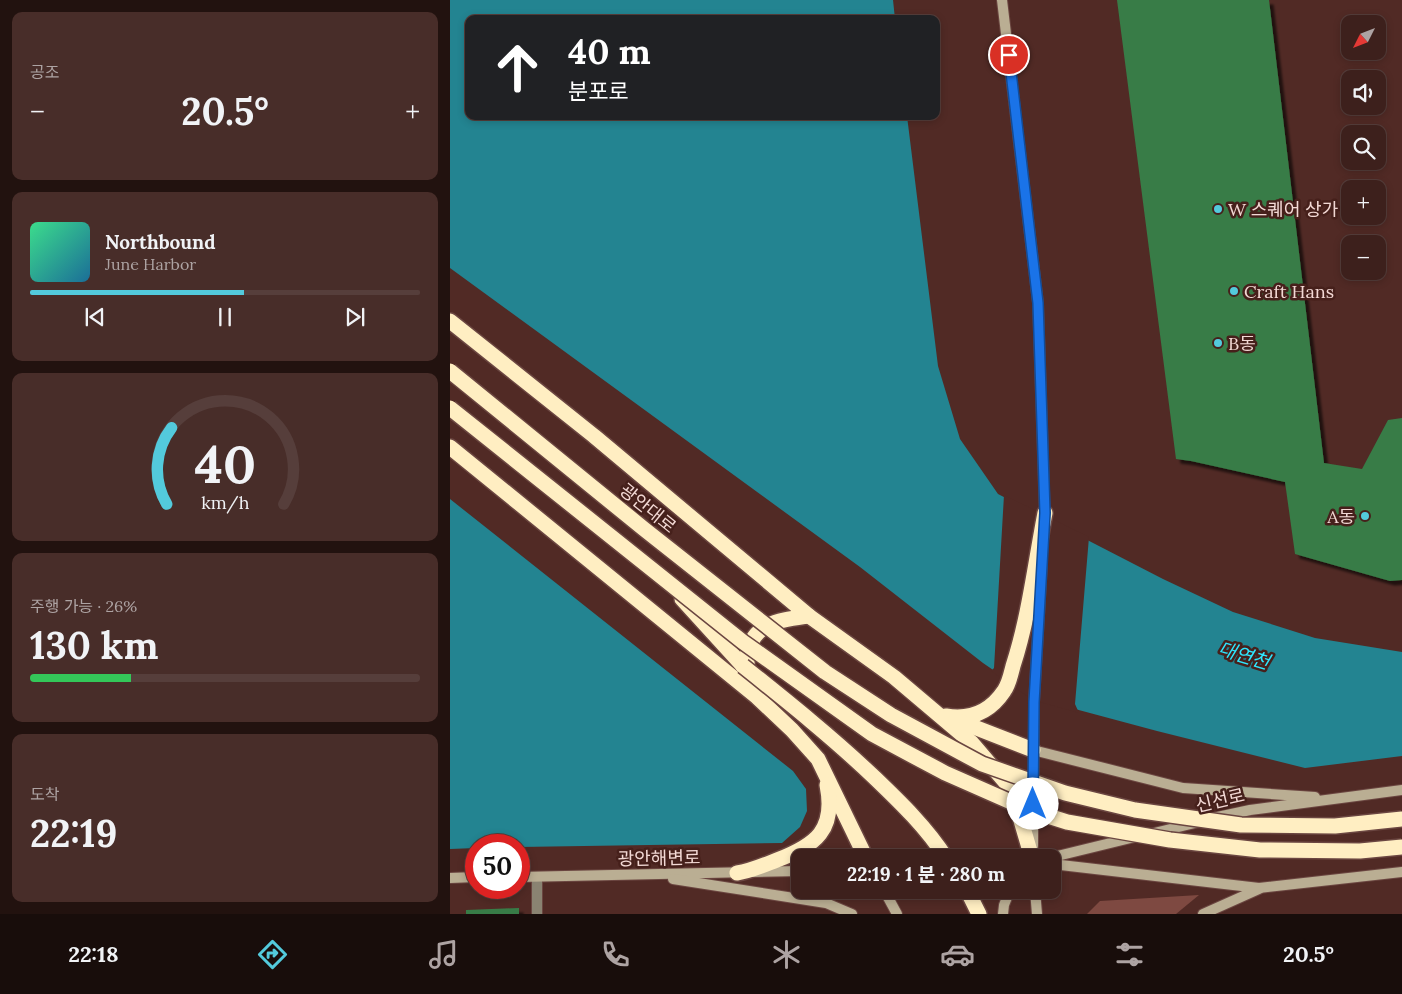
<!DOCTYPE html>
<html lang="ko">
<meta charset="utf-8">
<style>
:root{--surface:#3d201c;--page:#482d29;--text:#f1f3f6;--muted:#ada3a3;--line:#563e3b;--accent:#53cadc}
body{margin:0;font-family:Lora,"Noto Sans KR",serif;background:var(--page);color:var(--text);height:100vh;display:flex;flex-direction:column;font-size:19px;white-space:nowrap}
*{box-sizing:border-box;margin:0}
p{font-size:16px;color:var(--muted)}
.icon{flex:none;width:28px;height:28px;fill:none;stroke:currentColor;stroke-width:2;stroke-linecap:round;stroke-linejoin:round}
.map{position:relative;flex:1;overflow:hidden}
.side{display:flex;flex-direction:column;gap:12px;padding:12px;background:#22120f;width:450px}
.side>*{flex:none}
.guide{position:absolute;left:15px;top:15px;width:475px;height:105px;border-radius:10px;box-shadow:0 2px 8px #0003,0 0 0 1px var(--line);background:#202124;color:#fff;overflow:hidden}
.needle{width:32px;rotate:228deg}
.fabs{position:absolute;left:891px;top:15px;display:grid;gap:10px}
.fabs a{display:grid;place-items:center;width:45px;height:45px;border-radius:10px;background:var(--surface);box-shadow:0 2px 8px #0003,0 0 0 1px var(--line);font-size:25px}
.speed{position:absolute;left:15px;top:834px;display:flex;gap:10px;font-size:25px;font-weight:700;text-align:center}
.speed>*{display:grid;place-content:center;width:65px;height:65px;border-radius:50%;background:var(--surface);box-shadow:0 2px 8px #0003,0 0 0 1px var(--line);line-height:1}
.speed .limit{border:8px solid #d22;background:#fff;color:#111}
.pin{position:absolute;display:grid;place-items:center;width:42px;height:42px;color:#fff;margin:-21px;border:2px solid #fff;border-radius:50%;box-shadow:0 1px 5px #0007}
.me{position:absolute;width:55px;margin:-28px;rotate:0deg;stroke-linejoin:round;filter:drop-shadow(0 0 4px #0008)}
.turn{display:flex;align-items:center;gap:18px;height:105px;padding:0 20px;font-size:22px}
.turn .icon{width:65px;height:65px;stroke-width:2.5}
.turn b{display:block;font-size:35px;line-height:42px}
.big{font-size:38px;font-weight:700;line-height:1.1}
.side .tile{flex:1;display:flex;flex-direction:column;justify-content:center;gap:8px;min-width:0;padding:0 18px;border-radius:10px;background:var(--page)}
.side .dial{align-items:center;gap:0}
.dial svg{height:130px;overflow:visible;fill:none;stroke:var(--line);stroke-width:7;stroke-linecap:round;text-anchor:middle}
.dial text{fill:var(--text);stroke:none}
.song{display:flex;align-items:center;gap:15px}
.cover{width:60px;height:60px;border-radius:8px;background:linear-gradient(135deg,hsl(150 70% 55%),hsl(200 70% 35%))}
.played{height:5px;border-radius:2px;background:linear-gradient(90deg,var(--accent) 55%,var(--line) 55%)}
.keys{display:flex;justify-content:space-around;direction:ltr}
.heat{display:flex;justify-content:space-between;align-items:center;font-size:28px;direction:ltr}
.charge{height:8px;border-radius:4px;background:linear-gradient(90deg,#34c759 26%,var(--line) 0)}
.trip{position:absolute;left:341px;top:849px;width:270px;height:50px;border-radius:10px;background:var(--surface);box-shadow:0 2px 8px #0003,0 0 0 1px var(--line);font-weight:700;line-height:50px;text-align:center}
.menu{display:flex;height:80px;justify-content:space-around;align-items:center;background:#180d0b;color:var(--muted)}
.menu .icon{width:35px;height:35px}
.menu .on{color:var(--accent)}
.menu b{font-size:22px;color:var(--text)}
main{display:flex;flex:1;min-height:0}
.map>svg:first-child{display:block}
.green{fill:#7e4941}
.water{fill:#238491}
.pier{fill:#512a25}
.building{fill:#377c47;filter:url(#shadow)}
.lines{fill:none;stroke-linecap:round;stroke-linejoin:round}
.street-casing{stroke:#6b4641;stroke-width:12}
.secondary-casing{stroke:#6b4641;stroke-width:12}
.highway-casing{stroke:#6b4641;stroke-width:18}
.street{stroke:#8a8372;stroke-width:10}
.secondary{stroke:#baae93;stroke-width:10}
.highway{stroke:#ffeec2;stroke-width:15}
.highway-bridge-casing{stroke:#6b4641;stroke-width:18;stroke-linecap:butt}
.highway-bridge{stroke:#ffeec2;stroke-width:15}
.route-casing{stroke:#114b97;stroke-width:12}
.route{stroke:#1a73e8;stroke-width:9}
.poi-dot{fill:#53cadc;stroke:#46201b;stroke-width:2}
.labels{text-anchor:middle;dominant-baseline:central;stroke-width:5;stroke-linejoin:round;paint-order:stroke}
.poi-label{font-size:18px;fill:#f3d9d5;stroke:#46201b;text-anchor:start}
.street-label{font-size:18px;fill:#f3d9d5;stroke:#46201b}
.water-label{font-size:19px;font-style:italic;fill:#2ee6fe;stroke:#46201b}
</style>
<main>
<section class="side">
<div class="tile"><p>공조</p>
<div class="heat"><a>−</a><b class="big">20.5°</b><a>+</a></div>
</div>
<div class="tile">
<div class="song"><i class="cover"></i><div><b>Northbound</b><p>June Harbor</p></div></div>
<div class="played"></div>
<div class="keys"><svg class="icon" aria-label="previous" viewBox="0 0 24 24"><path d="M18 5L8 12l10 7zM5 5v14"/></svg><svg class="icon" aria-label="pause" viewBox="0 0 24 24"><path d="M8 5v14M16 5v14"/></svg><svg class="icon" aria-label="next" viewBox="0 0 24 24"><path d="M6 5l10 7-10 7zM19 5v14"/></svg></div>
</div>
<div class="tile dial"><svg viewBox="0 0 100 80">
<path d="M14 69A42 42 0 1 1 86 69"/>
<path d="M14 69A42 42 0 0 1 17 22" stroke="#53cadc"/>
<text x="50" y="56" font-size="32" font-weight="700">40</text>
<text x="50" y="72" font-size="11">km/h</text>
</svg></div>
<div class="tile"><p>주행 가능 · 26%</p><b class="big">130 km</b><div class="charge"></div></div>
<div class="tile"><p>도착</p><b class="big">22:19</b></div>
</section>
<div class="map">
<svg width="952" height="914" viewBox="0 0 952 914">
<defs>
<filter id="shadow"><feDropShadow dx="4.5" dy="4.5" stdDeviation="1" flood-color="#0009"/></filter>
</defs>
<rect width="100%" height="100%" fill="#512a25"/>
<!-- green -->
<polygon class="green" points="749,895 726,914 637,914 650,901"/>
<!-- water -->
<g class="water">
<polygon points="0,0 443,0 445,19 19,19 19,116 457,116 488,366 510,439 548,494 713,579 783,612 865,638 952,652 952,756 855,768 707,731 584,698 533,663 410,567 0,268"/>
<polygon points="0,499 343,771 356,789 357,811 350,827 332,843 69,847 69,845 26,845 26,848 0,849"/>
</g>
<!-- pier -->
<polygon class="pier" points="554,495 639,537 625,704 629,713 583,700 541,671 544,668"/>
<!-- building -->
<g class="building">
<polygon points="667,0 819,0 874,463 912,469 938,420 952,418 952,580 940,581 845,554 835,482 741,461 726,459"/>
<polygon points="69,908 69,914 16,914 16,910"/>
</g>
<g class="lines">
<!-- street casing -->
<g class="street-casing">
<polyline id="street" points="87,877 87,914"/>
</g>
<!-- secondary casing -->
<g class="secondary-casing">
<g id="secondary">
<polyline points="552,0 588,303 595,519"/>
<polyline points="583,750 733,788 865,797"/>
<polyline points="763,818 800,810 952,790"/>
<polyline points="700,834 749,822"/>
<polyline points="583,846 584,702 592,564"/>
<polyline points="599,858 685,837"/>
<polyline points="602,864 809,888 952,872"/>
<polyline points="69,877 350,871"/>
<polyline points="0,878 26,877"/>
<polyline points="223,879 376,903 402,914"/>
<polyline points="434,890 447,914"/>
<polyline points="585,890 587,914"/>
<polyline points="553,914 554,905 560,890"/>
<polyline points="753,914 809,889"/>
</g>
</g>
<!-- highway casing -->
<g class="highway-casing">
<g id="highway">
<polyline points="0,321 144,436 359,616 444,677 522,743 562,790 582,858"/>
<polyline points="0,447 307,697 342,730 368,759 416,858"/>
<polyline points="232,599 293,666"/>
<path d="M 300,680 C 299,673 296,663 297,656 C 302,622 331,620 359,616"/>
<path d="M 496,716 C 520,720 540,712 554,691 C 559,684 561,674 563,666 C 579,617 585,564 595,513"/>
<polyline points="506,720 583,750"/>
<path d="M 287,873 C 301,871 314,865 327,860 C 366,845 386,830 377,785"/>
<polyline points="517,890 529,914"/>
</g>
</g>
<!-- street -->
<use href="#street" class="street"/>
<!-- secondary -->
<use href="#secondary" class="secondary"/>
<!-- highway -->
<use href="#highway" class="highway"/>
<!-- highway-bridge casing -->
<g class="highway-bridge-casing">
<g id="highway-bridge">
<polyline points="0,371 194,529 375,672 441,715 532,764 615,793 685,810 791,825 885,826 952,819"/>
<polyline points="0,408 293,642 422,734 495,773 579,810 617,822 720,840 810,850 910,851 952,847"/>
<path d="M 293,666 C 338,702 383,738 425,778 C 450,802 477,828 496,858"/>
</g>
</g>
<!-- highway-bridge -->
<use href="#highway-bridge" class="highway-bridge"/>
</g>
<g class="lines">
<!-- route casing -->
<g class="route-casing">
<polyline id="route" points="559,55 588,303 595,513 584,702 583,804"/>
</g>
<!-- route -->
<use href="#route" class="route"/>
</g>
<!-- markers -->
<g class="poi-dot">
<circle cx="768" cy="209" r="5"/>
<circle cx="784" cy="291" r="5"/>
<circle cx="768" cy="343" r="5"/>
<circle cx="915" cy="516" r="5"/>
</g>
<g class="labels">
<!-- poi labels -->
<g class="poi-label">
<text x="778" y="209">W 스퀘어 상가</text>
<text x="794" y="291">Craft Hans</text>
<text x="778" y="343">B동</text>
<text x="905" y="516" text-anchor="end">A동</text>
</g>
<!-- street labels -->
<g class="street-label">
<text transform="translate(198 508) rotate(39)">광안대로</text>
<text transform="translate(770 800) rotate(-13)">신선로</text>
<text transform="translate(209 858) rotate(-1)">광안해변로</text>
</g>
<!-- water labels -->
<g class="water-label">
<text transform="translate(794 655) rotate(17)">대연천</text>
</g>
</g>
</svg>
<div class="fabs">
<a><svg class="needle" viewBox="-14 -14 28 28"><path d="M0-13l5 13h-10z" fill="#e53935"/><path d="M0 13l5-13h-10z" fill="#ada3a3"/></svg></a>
<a><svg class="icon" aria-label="sound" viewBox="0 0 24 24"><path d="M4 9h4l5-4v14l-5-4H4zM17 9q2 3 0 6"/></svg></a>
<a><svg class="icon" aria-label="search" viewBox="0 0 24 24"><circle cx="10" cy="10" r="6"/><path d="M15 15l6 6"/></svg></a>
<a>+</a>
<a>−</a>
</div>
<div class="speed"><div class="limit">50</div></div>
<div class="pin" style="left:559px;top:55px;background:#d93025"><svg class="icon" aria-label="arrive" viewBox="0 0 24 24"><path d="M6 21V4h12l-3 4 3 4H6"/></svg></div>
<svg class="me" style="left:583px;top:804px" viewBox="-20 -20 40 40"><circle r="19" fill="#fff"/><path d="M0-13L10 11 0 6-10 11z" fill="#1a73e8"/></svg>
<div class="trip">22:19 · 1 분 · 280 m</div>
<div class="guide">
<div class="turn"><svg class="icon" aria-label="ahead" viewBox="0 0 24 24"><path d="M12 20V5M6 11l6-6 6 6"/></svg><div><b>40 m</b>분포로</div></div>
</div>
</div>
</main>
<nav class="menu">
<b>22:18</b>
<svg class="icon on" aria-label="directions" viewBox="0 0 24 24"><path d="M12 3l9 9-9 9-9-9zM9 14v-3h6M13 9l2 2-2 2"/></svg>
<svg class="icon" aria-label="music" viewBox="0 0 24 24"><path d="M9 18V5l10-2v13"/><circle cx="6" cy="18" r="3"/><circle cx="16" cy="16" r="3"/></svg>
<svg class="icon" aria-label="phone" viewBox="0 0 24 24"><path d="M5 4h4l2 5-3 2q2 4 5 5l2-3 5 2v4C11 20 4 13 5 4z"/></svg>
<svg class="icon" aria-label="climate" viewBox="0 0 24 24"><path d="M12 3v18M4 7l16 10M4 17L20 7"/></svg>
<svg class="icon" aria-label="car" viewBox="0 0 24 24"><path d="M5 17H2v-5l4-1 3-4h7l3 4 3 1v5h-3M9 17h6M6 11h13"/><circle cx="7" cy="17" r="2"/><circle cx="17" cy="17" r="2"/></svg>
<svg class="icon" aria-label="filters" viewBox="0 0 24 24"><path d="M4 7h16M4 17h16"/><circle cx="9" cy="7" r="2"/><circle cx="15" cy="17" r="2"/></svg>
<b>20.5°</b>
</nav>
